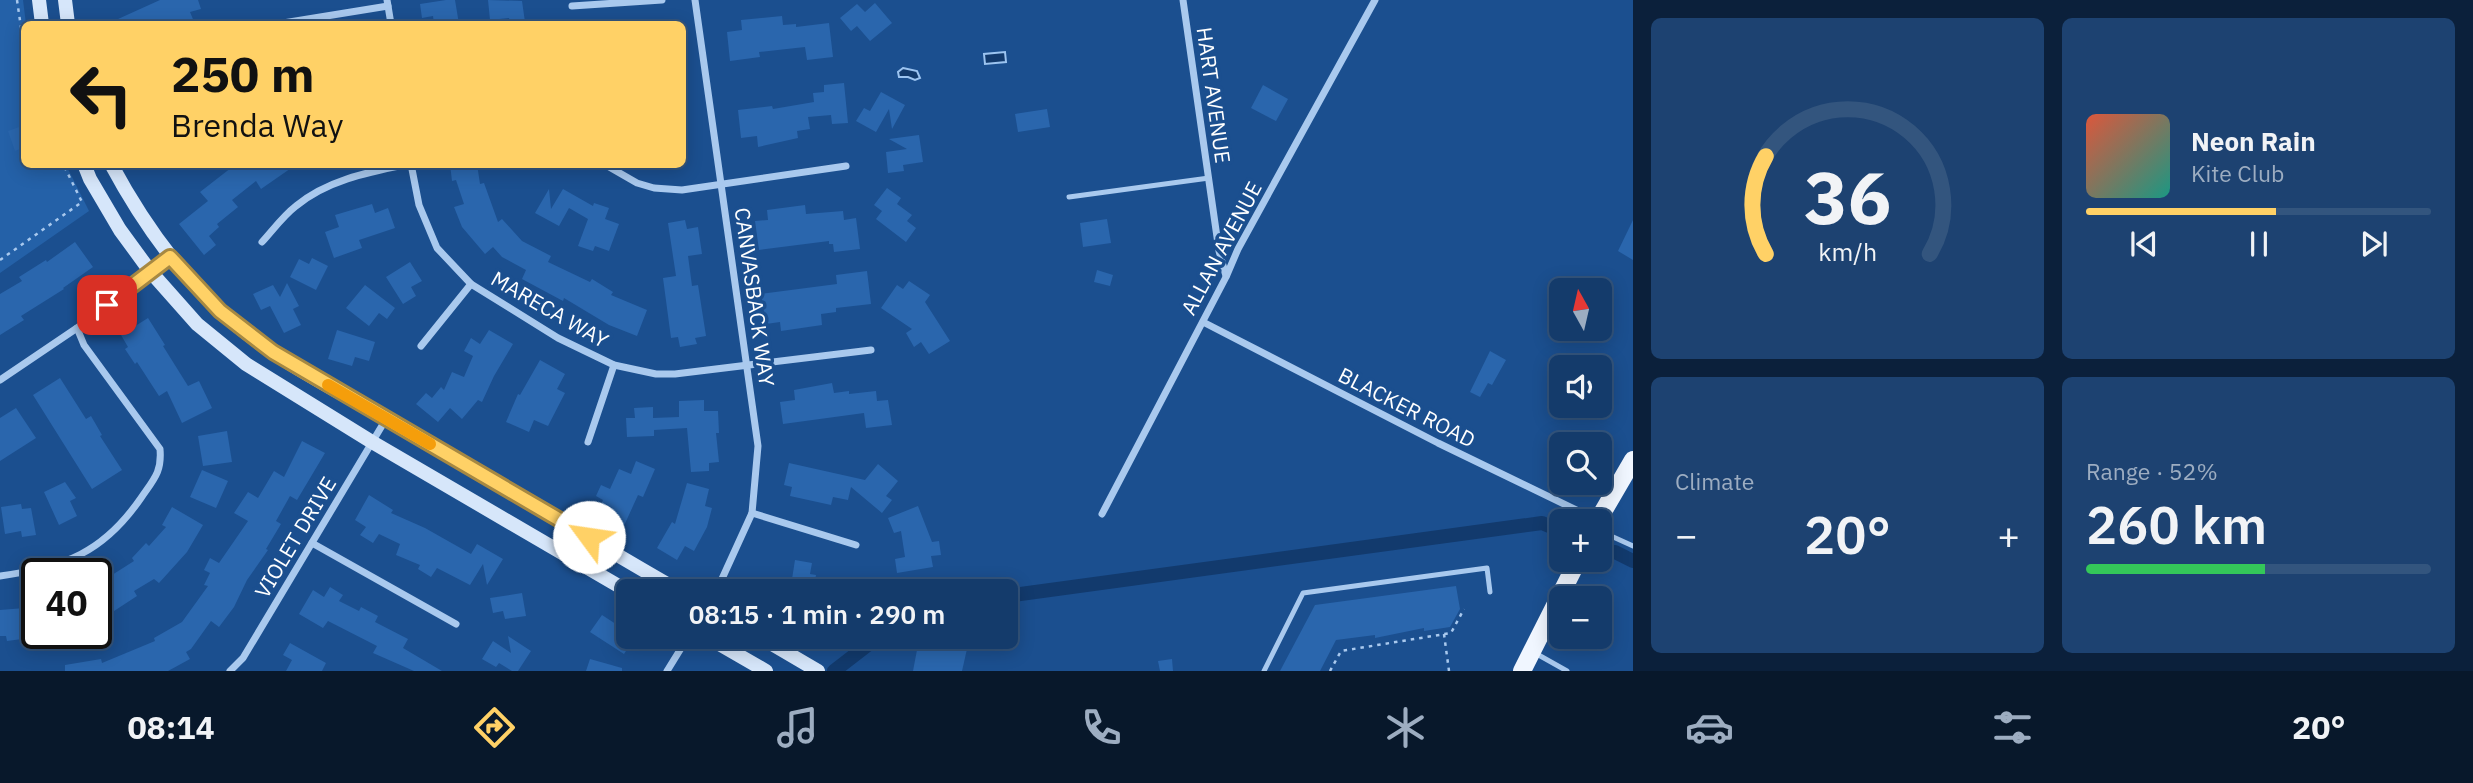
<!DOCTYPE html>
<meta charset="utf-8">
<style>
:root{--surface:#143b6b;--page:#1d4271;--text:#f1f3f6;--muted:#9dadc1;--line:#33557e;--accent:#ffd166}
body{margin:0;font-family:"IBM Plex Sans",sans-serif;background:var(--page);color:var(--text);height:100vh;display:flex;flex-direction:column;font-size:26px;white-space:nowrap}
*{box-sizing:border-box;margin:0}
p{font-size:23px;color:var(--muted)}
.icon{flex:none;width:38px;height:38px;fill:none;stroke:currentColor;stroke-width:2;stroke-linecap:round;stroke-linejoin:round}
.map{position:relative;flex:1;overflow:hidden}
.details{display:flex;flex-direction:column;gap:18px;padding:18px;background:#0b203b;width:840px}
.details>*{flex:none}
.hud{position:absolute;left:21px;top:21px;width:665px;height:147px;border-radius:10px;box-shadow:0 4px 18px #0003,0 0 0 2px var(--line);background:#ffd166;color:#111;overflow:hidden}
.needle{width:46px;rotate:352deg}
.buttons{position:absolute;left:1549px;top:278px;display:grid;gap:14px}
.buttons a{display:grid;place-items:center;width:63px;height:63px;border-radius:10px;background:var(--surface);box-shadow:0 4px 18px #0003,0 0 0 2px var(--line);font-size:35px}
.speed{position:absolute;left:21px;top:558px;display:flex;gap:14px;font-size:35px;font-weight:700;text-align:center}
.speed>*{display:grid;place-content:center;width:91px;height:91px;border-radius:50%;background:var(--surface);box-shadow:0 4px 18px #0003,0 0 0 2px var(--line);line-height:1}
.speed .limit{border:4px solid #111;border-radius:10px;background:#fff;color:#111}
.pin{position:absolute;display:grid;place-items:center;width:60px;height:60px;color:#fff;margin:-30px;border-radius:14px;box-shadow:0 4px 10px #0006}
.me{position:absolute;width:77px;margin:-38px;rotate:301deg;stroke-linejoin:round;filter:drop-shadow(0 0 5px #0008)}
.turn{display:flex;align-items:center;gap:24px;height:147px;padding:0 35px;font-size:32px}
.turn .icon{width:91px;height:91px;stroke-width:2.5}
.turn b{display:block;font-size:49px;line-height:60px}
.big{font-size:52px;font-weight:600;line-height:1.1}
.details .card{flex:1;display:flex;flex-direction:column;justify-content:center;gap:10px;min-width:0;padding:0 24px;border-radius:10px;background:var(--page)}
.details .dial{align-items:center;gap:0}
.dial svg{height:182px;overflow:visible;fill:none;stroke:var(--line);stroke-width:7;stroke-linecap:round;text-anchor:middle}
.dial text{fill:var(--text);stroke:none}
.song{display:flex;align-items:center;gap:21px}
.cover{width:84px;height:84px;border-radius:10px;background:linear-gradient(135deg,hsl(10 70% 55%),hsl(170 70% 35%))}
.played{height:7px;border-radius:4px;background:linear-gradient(90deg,var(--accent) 55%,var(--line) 55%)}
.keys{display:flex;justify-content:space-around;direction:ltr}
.heat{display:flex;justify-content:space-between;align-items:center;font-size:38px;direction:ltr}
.charge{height:10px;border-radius:5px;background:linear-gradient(90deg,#34c759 52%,var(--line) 0)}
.details .tiles{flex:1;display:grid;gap:18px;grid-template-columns:repeat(2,1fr)}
.trip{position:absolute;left:616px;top:579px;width:402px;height:70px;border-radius:10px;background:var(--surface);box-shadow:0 4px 18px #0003,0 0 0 2px var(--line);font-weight:600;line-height:70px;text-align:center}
.tabs{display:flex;height:112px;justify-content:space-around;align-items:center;background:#08182b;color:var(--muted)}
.tabs .icon{width:49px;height:49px}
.tabs .current{color:var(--accent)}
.tabs b{font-size:32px;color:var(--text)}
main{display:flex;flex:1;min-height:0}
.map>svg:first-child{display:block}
.green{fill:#2461a8}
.water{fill:#123a6d;stroke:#9cc4f0;stroke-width:2}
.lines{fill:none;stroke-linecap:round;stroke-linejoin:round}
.canal{stroke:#123a6d;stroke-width:14}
.building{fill:#2a66ad}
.path{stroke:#a9c9ee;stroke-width:2.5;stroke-dasharray:3.5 5;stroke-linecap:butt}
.lane{stroke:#a9c9ee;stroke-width:5}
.street{stroke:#a9c9ee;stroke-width:7}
.secondary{stroke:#d6e6fa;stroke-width:14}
.primary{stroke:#f0f6ff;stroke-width:18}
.route-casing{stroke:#a68842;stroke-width:18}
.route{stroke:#ffd166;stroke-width:12}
.slow{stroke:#f59e0b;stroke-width:12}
.labels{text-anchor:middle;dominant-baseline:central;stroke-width:7;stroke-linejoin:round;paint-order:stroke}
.street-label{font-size:21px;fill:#fff;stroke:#1b4f8f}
</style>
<main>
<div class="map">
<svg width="1633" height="671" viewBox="0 0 1633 671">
<rect width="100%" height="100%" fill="#1b4f8f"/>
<!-- green -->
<polygon class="green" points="0,0 23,0 26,24 24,164 66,165 89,211 0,273"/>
<!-- water -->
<g class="water">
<polygon points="1005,52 1006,62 985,64 984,54"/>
<polygon points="903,68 917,71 920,78 915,80 908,77 899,77 898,72"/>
</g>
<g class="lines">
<!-- canal -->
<g class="canal">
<polyline points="1615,552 1633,561"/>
<polyline points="1006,596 1542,523 1559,530"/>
<polyline points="834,671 878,637"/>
</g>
</g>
<!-- building -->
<g class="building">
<polygon points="160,0 198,0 201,9 190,12 195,24 107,24"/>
<polygon points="446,0 455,0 459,24 434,24 433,16 422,18 420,4"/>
<polygon points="488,0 522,1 525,22 510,23 509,18 490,20"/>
<polygon points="875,3 892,23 870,41 857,26 851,31 840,18 857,4 865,12"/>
<polygon points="782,16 783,25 796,24 796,27 829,23 833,57 807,60 805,47 759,52 760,57 730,61 727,32 742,30 741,20"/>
<polygon points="844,83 848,123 832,124 831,115 808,117 810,129 797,131 798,138 758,147 757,136 741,138 738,110 772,106 773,109 814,102 813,93 824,92 824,85"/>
<polygon points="1263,85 1288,99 1276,121 1251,108"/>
<polygon points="881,92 905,105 892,129 889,109 876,132 856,121 864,108 870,111"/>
<polygon points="1047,109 1050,127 1018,132 1015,114"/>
<polygon points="19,127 24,147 15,151 8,131"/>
<polygon points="919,135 923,162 903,165 904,171 888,173 886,152 907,149 889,139"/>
<polygon points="236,164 297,164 261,189 256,181 232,200 238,207 217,224 219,227 209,236 216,245 204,255 179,224 208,201 200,192"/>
<polygon points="450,164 477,164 480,184 484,183 498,222 502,219 522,241 551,256 548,262 590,282 592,279 613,292 611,295 647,310 637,336 609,325 564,298 563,301 522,279 526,270 502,257 493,247 485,254 462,227 454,207 464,204 456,180 452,181"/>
<polygon points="887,188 901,198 897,204 912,215 907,221 916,228 906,242 876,219 882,211 874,205"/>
<polygon points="549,189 551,209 563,189 593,206 594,203 609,208 605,219 619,224 609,251 595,246 593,251 578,246 588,219 569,208 559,226 535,213"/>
<polygon points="372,204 375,213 388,208 395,228 359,240 362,248 334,258 325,232 339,227 335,215"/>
<polygon points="805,205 806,214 843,211 844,220 856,218 860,249 834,252 833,244 829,244 829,241 759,250 755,221 768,220 767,210"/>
<polygon points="1107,219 1111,243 1083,247 1080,223"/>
<polygon points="685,220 687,229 698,227 702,254 688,256 692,286 698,285 706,336 695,338 697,344 680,347 678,337 671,338 663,278 676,276 668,223"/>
<polygon points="1633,220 1633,260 1618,251"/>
<polygon points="75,242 93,267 63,288 64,289 21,316 24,320 0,335 0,294 22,281 19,277 46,260 47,262"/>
<polygon points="312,258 328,266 316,290 290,277 299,259 309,264"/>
<polygon points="410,262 422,281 411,287 416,296 403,304 386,277"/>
<polygon points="1097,270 1113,275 1110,286 1094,282"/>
<polygon points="867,271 871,304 836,308 836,312 821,314 822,325 781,331 780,322 766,324 761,294 837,284 836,275"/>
<polygon points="909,281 930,295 925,302 950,341 929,354 921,342 914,347 906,333 912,329 881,308 897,285 903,289"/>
<polygon points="287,283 299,306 293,309 301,325 284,333 270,306 261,310 253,294 273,285 280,297"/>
<polygon points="365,285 395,308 387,319 379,313 369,326 346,308"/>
<polygon points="148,318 165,345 163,346 188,386 199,381 212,408 182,423 167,391 159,396 137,362 135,364 125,349 128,347 121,335"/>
<polygon points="337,330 375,342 369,361 355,357 352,366 328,359"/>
<polygon points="489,330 513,344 494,376 482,402 478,400 462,419 450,408 438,422 416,404 426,393 432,398 441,387 444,390 452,372 464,377 473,356 464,351 471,338 480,344"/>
<polygon points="1490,351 1506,360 1492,385 1488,383 1480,397 1470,392"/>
<polygon points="540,360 565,374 557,389 565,393 548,426 534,420 529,432 506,422 518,394 520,395"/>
<polygon points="60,378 86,419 91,416 102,435 100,436 122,470 92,489 33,395"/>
<polygon points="832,383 834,393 849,391 849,394 876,391 877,401 888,400 892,425 866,428 864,413 783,424 780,402 795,400 794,390"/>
<polygon points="704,400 704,411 718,411 719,433 716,433 719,462 709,463 709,471 691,472 687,428 654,430 654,436 627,437 626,418 635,418 634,408 653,407 653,418 679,417 679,401"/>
<polygon points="16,408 36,438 0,461 0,418"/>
<polygon points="227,431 232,462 203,466 198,436"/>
<polygon points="302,441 325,453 297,500 290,496 276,521 281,524 266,549 268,550 247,580 234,607 219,627 211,621 191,649 186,652 190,659 168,671 65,671 65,665 101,659 102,663 155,641 154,638 182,622 208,586 204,585 210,573 204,570 210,558 219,563 248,521 234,513 248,492 258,498 274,471 284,477"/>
<polygon points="636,461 655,469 643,497 638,495 623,528 596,516 603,500 596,496 601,485 610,489 619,469 631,474"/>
<polygon points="789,463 865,480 878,464 898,481 886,496 892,500 882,513 851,487 848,500 833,497 831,505 790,496 792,487 784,485"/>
<polygon points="202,470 228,481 216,508 190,497"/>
<polygon points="65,482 76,498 70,501 77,516 59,525 44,492"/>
<polygon points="687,483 709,489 705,506 712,508 707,527 694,551 685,546 677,560 657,548 672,522 675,524"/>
<polygon points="369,495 393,510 391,513 425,528 471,554 477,544 503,559 487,585 483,564 470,585 437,568 431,577 418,569 420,565 396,555 400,544 379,534 373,543 360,535 366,527 355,520"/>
<polygon points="21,504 22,509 31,508 36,535 22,537 21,531 5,534 1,507"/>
<polygon points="918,506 932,542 939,541 941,555 931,556 933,567 897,573 895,559 905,557 901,531 894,533 888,518"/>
<polygon points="172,507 203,525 187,552 159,583 154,579 134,591 137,596 111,613 112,617 96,623 96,600 110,595 101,582 134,561 132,558 146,543 149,546 166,527 162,525"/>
<polygon points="795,560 812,563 810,574 816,575 813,592 790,592"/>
<polygon points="1456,586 1460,609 1450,627 1424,631 1424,628 1375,638 1375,635 1336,640 1320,671 1280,671 1315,605"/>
<polygon points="330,587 343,595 339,601 359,611 361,607 378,616 375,622 408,639 403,648 442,671 414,671 373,653 377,646 328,621 323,628 299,614 313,590 324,597"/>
<polygon points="522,593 526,616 505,619 503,611 493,613 490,598"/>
<polygon points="37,607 37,637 7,641 6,636 0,636 0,610"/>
<polygon points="602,615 628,632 628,637 635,637 624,654 590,632"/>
<polygon points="508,636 531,651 518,671 512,671 499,663 496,667 482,659 493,641 511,653"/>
<polygon points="290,643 326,663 322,671 286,671 292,660 283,655"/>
<polygon points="929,643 941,646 942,643 967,649 962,671 913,671 917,650"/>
<polygon points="590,659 622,668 622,671 586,671"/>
<polygon points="1172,659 1173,671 1160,671 1158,661"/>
</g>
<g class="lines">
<!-- path -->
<g class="path">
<polyline points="17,0 24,48"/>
<polyline points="0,260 82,202 63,164"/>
<polyline points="1444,634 1449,671"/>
<polyline points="1330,671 1341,651 1451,633 1464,609"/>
</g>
<!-- lane -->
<g class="lane">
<polyline points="1069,197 1209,178"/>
<polyline points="1600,531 1633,546"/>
<polyline points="1535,653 1567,671"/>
<polyline points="1264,671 1303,593 1487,568 1490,592"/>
</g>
<!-- street -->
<g class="street">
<polyline points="387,0 391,24"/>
<polyline points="695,0 758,446 752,513 716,592"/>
<polyline points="1183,0 1219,251 1226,276"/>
<polyline points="572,6 662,0"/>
<polyline points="277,24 388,6"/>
<polyline points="411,164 419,205 437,248 471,284 558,338 614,365 656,374 675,374 871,350"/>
<polyline points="604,164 637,183 654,188 682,190 846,166"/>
<path d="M 262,242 C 273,230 283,216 296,206 C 327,180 369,172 408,164"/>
<polyline points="1203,322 1438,443 1597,520"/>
<polyline points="421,346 471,284"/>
<polyline points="0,380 77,328 170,257"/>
<polyline points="588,442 614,365"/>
<polyline points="752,513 856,545"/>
<polyline points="1102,514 1226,277 1238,249 1375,0"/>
<polyline points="312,543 456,624"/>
<path d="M 0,576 C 65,567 103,553 141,498 C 154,479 162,472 160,449 L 84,345 L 77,328"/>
<polyline points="230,671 243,658 386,419"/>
<polyline points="667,671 688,637"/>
</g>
<!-- secondary -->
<g class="secondary">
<polyline points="39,0 42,24"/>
<polyline points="65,0 68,24"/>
<polyline points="84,164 90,179 120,230 150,271 197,324 246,364 372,442 629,592"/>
<path d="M 111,164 C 140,218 174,267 218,309 C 271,360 343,393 406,430 C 498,483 588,539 681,592"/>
<polyline points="707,637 766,671"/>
<polyline points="760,637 818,671"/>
</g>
<!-- primary -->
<g class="primary">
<polyline points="1597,522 1633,460"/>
<polyline points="1522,671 1578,560"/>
</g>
</g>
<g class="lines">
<!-- route casing -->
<g class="route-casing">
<polyline id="route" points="107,305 170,257 220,311 273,352 589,537"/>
</g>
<!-- route -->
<use href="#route" class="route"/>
<!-- slow -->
<polyline class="slow" points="328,385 430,444"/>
</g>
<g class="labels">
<!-- street labels -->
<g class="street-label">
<text transform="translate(1214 95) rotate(82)">HART AVENUE</text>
<text transform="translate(1221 248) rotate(-62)">ALLAN AVENUE</text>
<text transform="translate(755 297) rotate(82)">CANVASBACK WAY</text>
<text transform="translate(550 309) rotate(30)">MARECA WAY</text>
<text transform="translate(1407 407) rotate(27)">BLACKER ROAD</text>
<text transform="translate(295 537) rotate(-59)">VIOLET DRIVE</text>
</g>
</g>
</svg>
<div class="buttons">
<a><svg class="needle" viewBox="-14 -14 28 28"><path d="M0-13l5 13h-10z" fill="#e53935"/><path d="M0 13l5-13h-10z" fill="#9dadc1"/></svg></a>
<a><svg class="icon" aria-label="sound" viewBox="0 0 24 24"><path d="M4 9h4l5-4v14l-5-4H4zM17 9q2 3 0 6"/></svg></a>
<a><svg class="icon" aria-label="search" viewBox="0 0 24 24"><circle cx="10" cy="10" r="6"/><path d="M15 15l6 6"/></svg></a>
<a>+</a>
<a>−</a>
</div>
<div class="speed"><div class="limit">40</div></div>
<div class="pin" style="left:107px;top:305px;background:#d93025"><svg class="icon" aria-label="arrive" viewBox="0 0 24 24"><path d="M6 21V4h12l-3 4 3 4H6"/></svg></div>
<svg class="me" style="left:589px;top:537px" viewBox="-20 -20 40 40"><circle r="19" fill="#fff"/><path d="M0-13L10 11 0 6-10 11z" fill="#ffd166"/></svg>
<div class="trip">08:15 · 1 min · 290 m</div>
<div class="hud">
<div class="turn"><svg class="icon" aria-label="left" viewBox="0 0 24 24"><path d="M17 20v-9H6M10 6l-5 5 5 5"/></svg><div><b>250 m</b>Brenda Way</div></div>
</div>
</div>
<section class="details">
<div class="tiles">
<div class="card dial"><svg viewBox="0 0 100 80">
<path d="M14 69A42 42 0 1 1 86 69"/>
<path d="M14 69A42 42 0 0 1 14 26" stroke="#ffd166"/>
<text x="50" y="56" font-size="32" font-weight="700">36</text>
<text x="50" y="72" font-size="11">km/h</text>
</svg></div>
<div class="card">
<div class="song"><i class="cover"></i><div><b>Neon Rain</b><p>Kite Club</p></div></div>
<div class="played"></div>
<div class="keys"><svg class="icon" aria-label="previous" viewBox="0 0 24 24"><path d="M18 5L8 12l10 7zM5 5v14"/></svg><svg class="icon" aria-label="pause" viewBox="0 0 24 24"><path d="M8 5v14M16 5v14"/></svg><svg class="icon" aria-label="next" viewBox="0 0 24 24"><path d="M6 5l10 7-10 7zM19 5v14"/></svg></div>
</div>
<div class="card"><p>Climate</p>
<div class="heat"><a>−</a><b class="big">20°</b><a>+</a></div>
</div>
<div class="card"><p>Range · 52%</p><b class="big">260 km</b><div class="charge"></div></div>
</div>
</section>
</main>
<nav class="tabs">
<b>08:14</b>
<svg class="icon current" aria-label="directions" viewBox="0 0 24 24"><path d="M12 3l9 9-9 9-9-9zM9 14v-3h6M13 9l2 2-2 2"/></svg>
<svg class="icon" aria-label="music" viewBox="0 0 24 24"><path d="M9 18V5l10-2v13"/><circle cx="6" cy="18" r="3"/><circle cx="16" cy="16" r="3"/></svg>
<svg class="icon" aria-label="phone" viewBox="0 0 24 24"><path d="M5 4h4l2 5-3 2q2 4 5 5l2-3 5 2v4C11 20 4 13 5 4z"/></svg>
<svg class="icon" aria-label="climate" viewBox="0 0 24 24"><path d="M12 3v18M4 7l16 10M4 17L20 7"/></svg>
<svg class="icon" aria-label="car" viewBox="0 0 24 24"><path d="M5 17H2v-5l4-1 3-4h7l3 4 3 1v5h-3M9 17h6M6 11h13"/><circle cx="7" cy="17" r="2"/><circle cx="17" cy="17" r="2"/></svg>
<svg class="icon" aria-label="filters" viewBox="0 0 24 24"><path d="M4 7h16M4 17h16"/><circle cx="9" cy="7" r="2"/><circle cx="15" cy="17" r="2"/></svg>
<b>20°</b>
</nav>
